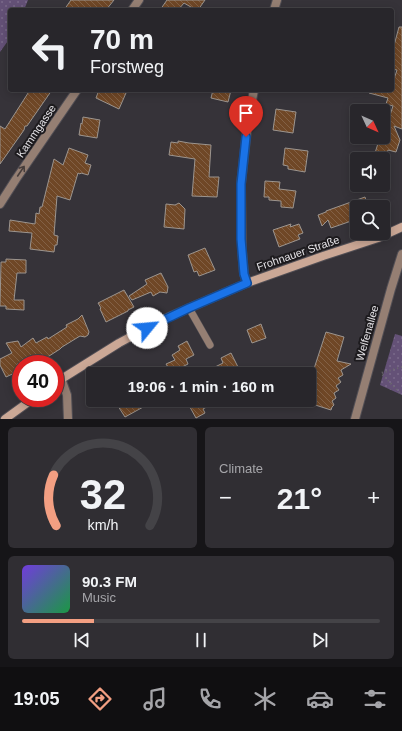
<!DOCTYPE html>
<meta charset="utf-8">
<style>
:root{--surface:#28262b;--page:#302e33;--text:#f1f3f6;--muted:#a5a5a9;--line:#444347;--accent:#f39f82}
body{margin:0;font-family:Helvetica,sans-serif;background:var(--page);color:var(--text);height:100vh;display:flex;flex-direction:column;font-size:15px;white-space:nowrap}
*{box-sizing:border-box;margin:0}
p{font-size:13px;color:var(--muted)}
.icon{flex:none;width:22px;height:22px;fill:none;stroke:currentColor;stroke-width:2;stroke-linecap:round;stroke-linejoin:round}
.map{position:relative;height:419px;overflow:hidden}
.sheet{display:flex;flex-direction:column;gap:8px;padding:8px;background:#161518;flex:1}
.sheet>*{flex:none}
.top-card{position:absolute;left:8px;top:8px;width:386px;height:84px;border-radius:4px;box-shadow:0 2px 10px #0003,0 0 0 1px var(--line);background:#28262b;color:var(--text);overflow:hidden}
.needle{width:26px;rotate:134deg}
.tools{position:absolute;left:350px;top:104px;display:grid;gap:8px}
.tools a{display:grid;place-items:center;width:40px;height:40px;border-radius:4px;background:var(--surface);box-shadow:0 2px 10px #0003,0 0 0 1px var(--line);font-size:20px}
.speed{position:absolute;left:12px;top:355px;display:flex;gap:8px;font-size:20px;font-weight:700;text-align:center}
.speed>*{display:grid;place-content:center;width:52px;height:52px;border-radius:50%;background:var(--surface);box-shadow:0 2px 10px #0003,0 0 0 1px var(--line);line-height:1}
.speed .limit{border:6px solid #d22;background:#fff;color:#111}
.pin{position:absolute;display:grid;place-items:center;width:34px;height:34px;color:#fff;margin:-41px -17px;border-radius:50% 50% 50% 0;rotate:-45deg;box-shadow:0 0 4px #0007}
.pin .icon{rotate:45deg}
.me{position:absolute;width:44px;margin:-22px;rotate:62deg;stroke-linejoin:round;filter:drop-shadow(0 0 3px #0008)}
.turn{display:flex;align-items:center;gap:14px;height:84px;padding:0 16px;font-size:18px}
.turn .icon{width:52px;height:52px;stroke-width:2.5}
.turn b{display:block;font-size:28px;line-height:34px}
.big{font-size:30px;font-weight:700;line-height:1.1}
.sheet .tile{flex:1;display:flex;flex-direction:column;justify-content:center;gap:6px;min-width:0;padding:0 14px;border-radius:6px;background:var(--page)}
.sheet .dial{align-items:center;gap:0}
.dial svg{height:104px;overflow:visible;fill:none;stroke:var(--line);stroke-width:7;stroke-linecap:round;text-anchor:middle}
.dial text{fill:var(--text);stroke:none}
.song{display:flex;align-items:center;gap:12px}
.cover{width:48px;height:48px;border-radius:6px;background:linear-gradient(135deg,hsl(260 70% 55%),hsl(140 70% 35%))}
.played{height:4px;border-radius:2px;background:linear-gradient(90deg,var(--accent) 20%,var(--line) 20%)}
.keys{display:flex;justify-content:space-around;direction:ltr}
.heat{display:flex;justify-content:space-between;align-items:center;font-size:22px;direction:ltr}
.sheet .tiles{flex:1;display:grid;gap:8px;grid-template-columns:1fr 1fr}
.tile:last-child{grid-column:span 2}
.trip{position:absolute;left:86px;top:367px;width:230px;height:40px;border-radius:4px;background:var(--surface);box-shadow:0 2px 10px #0003,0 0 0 1px var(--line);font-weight:700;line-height:40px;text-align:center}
.tab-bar{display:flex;height:64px;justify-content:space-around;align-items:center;background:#100f11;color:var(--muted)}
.tab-bar .icon{width:28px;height:28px}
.tab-bar .current{color:var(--accent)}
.tab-bar b{font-size:18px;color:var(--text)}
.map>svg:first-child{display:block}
.park{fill:url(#park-dots)}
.building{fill:url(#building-back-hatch);stroke:#9c958f}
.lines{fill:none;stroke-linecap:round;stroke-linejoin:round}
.lane-casing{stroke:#524f55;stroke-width:8}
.street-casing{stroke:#524f55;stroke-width:10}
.secondary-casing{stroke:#524f55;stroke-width:10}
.path{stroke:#6c6a6f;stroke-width:2;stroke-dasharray:1 3;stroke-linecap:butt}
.lane{stroke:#957f73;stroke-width:7}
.street{stroke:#957f73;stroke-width:8}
.secondary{stroke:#cba896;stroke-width:8}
.oneway{stroke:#473e3c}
.route-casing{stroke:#114b97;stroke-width:10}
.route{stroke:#1a73e8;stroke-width:7}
.labels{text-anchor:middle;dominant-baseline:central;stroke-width:4;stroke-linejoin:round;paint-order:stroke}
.street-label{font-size:11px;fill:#e5e3e7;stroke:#1d1b1e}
</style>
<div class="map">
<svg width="402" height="419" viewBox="0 0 402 419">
<defs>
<pattern id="park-dots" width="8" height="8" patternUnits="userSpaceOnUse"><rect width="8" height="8" fill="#645177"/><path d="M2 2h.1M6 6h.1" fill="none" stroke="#7a6a8a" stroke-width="1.8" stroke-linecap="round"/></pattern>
<pattern id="building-back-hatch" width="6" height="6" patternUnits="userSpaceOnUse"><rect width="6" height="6" fill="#6f4726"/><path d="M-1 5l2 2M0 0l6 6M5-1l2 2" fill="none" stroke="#836146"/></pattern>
</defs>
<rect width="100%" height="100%" fill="#363339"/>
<!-- park -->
<g class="park">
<polygon points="0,0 28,0 24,10 10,10 10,38 0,52"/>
<polygon points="395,334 402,336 402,395 380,385"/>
</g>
<!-- building -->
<g class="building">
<polygon points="71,0 114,0 106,10 64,10"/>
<polygon points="167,0 205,0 198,10 196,10 184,3 178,10 160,10"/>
<polygon points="399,27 402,27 402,129 394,126 400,140 396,152 388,150 386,157 375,153 380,137 383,137 393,106 386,104 388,98 369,93 369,90 392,90 392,85 397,70 392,69 392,53"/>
<polygon points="30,90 52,90 27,126 25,126 24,130 0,164 0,126 5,129"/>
<polygon points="99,90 120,90 126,93 119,109 96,98"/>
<polygon points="213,90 231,90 228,102 211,98"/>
<polygon points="276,109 296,112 293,133 273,130"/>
<polygon points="83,117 100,120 97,138 79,135 81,123 82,124"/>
<polygon points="178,141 189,143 211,145 209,177 219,177 217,197 192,196 195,159 169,155 171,142 178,143"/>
<polygon points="69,148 88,155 85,163 91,165 88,175 81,173 80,174 78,173 70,200 57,196 54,235 58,236 57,245 55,245 54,252 30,249 32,233 9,231 10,220 35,224 36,213 39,214 40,207 42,207 54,159 63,165"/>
<polygon points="285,148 308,151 305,172 288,169 288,166 283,165"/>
<polygon points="265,181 280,182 279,189 296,191 293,208 281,207 281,201 269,200 269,197 264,197"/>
<polygon points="365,197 368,207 357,207 357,219 331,228 328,220 322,226 318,215 326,212 326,211"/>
<polygon points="179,203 185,209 184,229 164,227 166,204 175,205"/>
<polygon points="291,224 290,227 299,224 303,233 298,235 300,239 279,247 273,230"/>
<polygon points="205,248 215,270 199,276 197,271 194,272 188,255"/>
<polygon points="6,259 26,260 26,273 17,273 14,300 24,300 24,310 6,309 6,306 0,306 1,262 6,262"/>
<polygon points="161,273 168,287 167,293 160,292 153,296 151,292 132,300 129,296 147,284 145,280"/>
<polygon points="124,290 134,307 128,310 128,311 106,322 100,309 101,308 98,303"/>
<polygon points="82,315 89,332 88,335 85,337 80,336 62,347 60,349 46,358 50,364 17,364 21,370 6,377 0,365 0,359 12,353 6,343 18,341 21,347 33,338 36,343 47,337 48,339 67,327 66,325 78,319"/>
<polygon points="261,324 266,338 252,343 247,330"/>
<polygon points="326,332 344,337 337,361 351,364 341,370 343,375 338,378 341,382 336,386 339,390 334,393 336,398 332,401 334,405 332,407 331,410 309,403 309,384"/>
<polygon points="187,341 194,355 186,359 188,364 180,368 183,374 172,374 166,364 175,360 172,355 180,350 178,346"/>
<polygon points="231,353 238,367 224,374 218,374 215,367 223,363 221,358"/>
<polygon points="114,400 156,400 125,417"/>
<polygon points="186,400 219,400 203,409 205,413 196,418"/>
</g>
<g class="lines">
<!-- lane casing -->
<g class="lane-casing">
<polyline id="lane" points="189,308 210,345"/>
</g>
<!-- street casing -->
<g class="street-casing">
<g id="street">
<polyline points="132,10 139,0"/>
<polyline points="274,10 277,0"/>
<polyline points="0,204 16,179 77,90"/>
<polyline points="247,283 244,274 242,250 241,184 248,121 254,90"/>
<polyline points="61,378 67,395 68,419"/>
<polyline points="355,419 391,289 402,254"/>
</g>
</g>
<!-- secondary casing -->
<g class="secondary-casing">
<g id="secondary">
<polyline points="55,383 119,343 160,321 189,308 247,283 323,256 378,238 402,227"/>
<polyline points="5,419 34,398"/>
</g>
</g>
<!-- path -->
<polyline class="path" points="402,367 381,373 400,393 402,394"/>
<!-- lane -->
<use href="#lane" class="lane"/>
<!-- street -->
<use href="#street" class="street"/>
<!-- secondary -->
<use href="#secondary" class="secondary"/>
</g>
<!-- one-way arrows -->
<defs><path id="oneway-shaft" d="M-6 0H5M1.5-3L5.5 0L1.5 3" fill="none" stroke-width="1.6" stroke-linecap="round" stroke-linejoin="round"/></defs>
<use class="oneway" href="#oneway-shaft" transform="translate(21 171) rotate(-56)"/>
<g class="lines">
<!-- route casing -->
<g class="route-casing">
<polyline id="route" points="147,328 189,308 247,283 244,274 241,239 241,184 246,137"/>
</g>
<!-- route -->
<use href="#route" class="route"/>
</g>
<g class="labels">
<!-- street labels -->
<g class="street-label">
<text transform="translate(36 131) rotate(-56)">Kammgasse</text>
<text transform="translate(298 253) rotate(-19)">Frohnauer Straße</text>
<text transform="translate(367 333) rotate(-74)">Welfenallee</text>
</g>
</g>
</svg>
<div class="tools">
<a><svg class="needle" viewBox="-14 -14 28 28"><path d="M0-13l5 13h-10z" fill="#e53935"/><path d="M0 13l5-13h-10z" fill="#a5a5a9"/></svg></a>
<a><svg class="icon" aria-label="sound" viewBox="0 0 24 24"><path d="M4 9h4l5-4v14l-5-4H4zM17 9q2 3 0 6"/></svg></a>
<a><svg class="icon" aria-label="search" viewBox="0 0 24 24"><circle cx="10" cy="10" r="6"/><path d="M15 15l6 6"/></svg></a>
</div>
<div class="speed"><div class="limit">40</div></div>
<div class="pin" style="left:246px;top:137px;background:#d93025"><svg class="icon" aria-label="arrive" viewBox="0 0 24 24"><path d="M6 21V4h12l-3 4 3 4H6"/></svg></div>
<svg class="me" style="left:147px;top:328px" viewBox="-20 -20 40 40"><circle r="19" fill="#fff"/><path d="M0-13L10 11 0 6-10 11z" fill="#1a73e8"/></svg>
<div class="trip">19:06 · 1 min · 160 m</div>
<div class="top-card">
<div class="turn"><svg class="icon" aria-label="left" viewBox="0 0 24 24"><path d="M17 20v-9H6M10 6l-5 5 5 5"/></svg><div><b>70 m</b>Forstweg</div></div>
</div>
</div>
<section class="sheet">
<div class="tiles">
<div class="tile dial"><svg viewBox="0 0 100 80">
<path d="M14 69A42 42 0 1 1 86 69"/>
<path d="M14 69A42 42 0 0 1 12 30" stroke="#f39f82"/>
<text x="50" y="56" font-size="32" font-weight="700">32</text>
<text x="50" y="72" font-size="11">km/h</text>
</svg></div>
<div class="tile"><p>Climate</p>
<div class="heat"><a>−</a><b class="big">21°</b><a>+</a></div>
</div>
<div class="tile">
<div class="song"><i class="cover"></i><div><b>90.3 FM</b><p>Music</p></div></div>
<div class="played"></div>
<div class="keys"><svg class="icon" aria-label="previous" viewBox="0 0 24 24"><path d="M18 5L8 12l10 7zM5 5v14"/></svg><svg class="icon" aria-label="pause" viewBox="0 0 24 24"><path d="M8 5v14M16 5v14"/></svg><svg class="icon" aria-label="next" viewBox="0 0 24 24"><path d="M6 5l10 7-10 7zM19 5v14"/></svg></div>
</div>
</div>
</section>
<nav class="tab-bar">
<b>19:05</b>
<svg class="icon current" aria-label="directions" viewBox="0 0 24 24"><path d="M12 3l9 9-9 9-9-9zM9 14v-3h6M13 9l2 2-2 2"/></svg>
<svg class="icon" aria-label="music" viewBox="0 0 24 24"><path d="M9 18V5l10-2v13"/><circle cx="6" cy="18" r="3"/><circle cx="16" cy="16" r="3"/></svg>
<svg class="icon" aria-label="phone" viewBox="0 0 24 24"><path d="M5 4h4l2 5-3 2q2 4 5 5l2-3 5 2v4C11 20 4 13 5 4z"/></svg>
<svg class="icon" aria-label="climate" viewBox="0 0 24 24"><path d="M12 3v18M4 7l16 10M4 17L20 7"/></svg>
<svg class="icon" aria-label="car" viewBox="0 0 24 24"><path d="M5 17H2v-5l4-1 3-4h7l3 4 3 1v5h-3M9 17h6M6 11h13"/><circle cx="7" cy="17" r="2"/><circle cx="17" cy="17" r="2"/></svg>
<svg class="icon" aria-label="filters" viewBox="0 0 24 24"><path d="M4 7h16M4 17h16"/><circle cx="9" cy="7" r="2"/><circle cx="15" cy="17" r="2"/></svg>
</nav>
